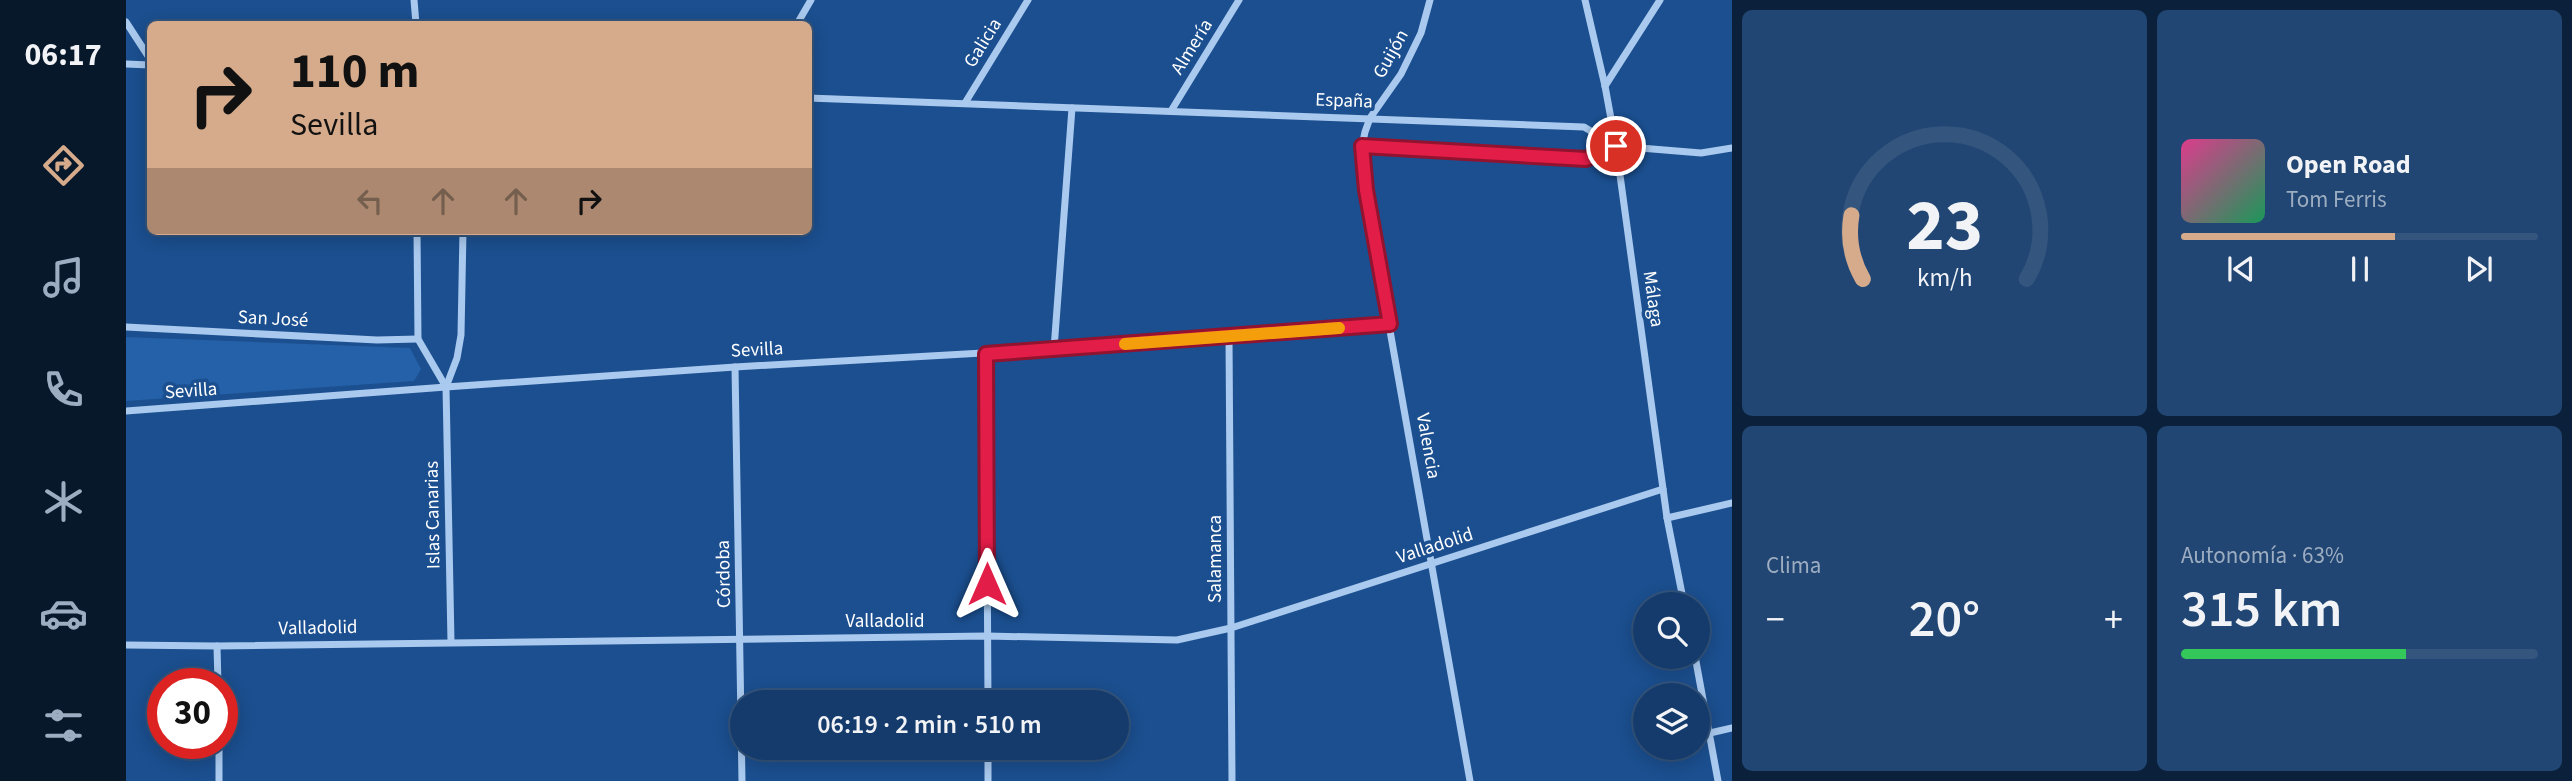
<!DOCTYPE html>
<html lang="es">
<meta charset="utf-8">
<style>
:root{--surface:#143b6b;--page:#214673;--text:#f1f3f6;--muted:#9dadc1;--line:#33557e;--accent:#d6ab8b}
body{margin:0;font-family:"Source Sans 3",sans-serif;background:var(--page);color:var(--text);height:100vh;display:flex;flex-direction:column;font-size:26px;white-space:nowrap}
*{box-sizing:border-box;margin:0}
p{font-size:23px;color:var(--muted)}
.icon{flex:none;width:38px;height:38px;fill:none;stroke:currentColor;stroke-width:2;stroke-linecap:round;stroke-linejoin:round}
.map{position:relative;flex:1;overflow:hidden}
.side{display:flex;flex-direction:column;gap:10px;padding:10px;background:#0b203b;width:840px}
.side>*{flex:none}
.guide{position:absolute;left:21px;top:21px;width:665px;height:214px;border-radius:10px;box-shadow:0 4px 18px #0003,0 0 0 2px var(--line);background:#d6ab8b;color:#111;overflow:hidden}
.buttons{position:absolute;left:1507px;top:592px;display:grid;gap:14px}
.buttons a{display:grid;place-items:center;width:77px;height:77px;border-radius:50%;background:var(--surface);box-shadow:0 4px 18px #0003,0 0 0 2px var(--line);font-size:35px}
.speed{position:absolute;left:21px;top:668px;display:flex;gap:14px;font-size:35px;font-weight:700;text-align:center}
.speed>*{display:grid;place-content:center;width:91px;height:91px;border-radius:50%;background:var(--surface);box-shadow:0 4px 18px #0003,0 0 0 2px var(--line);line-height:1}
.speed .limit{border:10px solid #d22;background:#fff;color:#111}
.pin{position:absolute;display:grid;place-items:center;width:60px;height:60px;color:#fff;margin:-30px;border:4px solid #fff;border-radius:50%;box-shadow:0 2px 7px #0007}
.me{position:absolute;width:77px;margin:-38px;rotate:0deg;stroke-linejoin:round;filter:drop-shadow(0 0 5px #0008)}
.turn{display:flex;align-items:center;gap:24px;height:147px;padding:0 28px;font-size:32px}
.turn .icon{width:91px;height:91px;stroke-width:2.5}
.turn b{display:block;font-size:49px;line-height:60px}
.lanes{display:flex;align-items:center;height:66px;padding:0 28px;background:#0003;justify-content:center;gap:35px;direction:ltr}
.lanes .off{opacity:.35}
.big{font-size:52px;font-weight:600;line-height:1.1}
.side .widget{flex:1;display:flex;flex-direction:column;justify-content:center;gap:10px;min-width:0;padding:0 24px;border-radius:10px;background:var(--page)}
.side .dial{align-items:center;gap:0}
.dial svg{height:182px;overflow:visible;fill:none;stroke:var(--line);stroke-width:7;stroke-linecap:round;text-anchor:middle}
.dial text{fill:var(--text);stroke:none}
.song{display:flex;align-items:center;gap:21px}
.cover{width:84px;height:84px;border-radius:10px;background:linear-gradient(135deg,hsl(330 70% 55%),hsl(150 70% 35%))}
.played{height:7px;border-radius:4px;background:linear-gradient(90deg,var(--accent) 60%,var(--line) 60%)}
.keys{display:flex;justify-content:space-around;direction:ltr}
.heat{display:flex;justify-content:space-between;align-items:center;font-size:38px;direction:ltr}
.charge{height:10px;border-radius:5px;background:linear-gradient(90deg,#34c759 63%,var(--line) 0)}
.side .tiles{flex:1;display:grid;gap:10px;grid-template-columns:repeat(2,1fr)}
.trip{position:absolute;left:604px;top:690px;width:399px;height:70px;border-radius:35px;background:var(--surface);box-shadow:0 4px 18px #0003,0 0 0 2px var(--line);font-weight:600;line-height:70px;text-align:center}
main{display:flex;flex:1;min-height:0}
.tab-bar{display:flex;flex-direction:column;width:126px;justify-content:space-around;align-items:center;background:#08182b;color:var(--muted)}
.tab-bar .icon{width:49px;height:49px}
.tab-bar .current{color:var(--accent)}
.tab-bar b{font-size:32px;color:var(--text)}
.map>svg:first-child{display:block}
.green{fill:#2461a8}
.lines{fill:none;stroke-linecap:round;stroke-linejoin:round}
.minor{stroke:#a9c9ee;stroke-width:7}
.route-casing{stroke:#92132f;stroke-width:18}
.route{stroke:#e11d48;stroke-width:12}
.slow{stroke:#f59e0b;stroke-width:12}
.labels{text-anchor:middle;dominant-baseline:central;stroke-width:7;stroke-linejoin:round;paint-order:stroke}
.street-label{font-size:19px;fill:#fff;stroke:#1b4f8f}
</style>
<main>
<nav class="tab-bar">
<b>06:17</b>
<svg class="icon current" aria-label="directions" viewBox="0 0 24 24"><path d="M12 3l9 9-9 9-9-9zM9 14v-3h6M13 9l2 2-2 2"/></svg>
<svg class="icon" aria-label="music" viewBox="0 0 24 24"><path d="M9 18V5l10-2v13"/><circle cx="6" cy="18" r="3"/><circle cx="16" cy="16" r="3"/></svg>
<svg class="icon" aria-label="phone" viewBox="0 0 24 24"><path d="M5 4h4l2 5-3 2q2 4 5 5l2-3 5 2v4C11 20 4 13 5 4z"/></svg>
<svg class="icon" aria-label="climate" viewBox="0 0 24 24"><path d="M12 3v18M4 7l16 10M4 17L20 7"/></svg>
<svg class="icon" aria-label="car" viewBox="0 0 24 24"><path d="M5 17H2v-5l4-1 3-4h7l3 4 3 1v5h-3M9 17h6M6 11h13"/><circle cx="7" cy="17" r="2"/><circle cx="17" cy="17" r="2"/></svg>
<svg class="icon" aria-label="filters" viewBox="0 0 24 24"><path d="M4 7h16M4 17h16"/><circle cx="9" cy="7" r="2"/><circle cx="15" cy="17" r="2"/></svg>
</nav>
<div class="map">
<svg width="1606" height="781" viewBox="0 0 1606 781">
<rect width="100%" height="100%" fill="#1b4f8f"/>
<!-- green -->
<polygon class="green" points="0,337 284,348 295,369 288,381 0,401"/>
<g class="lines">
<!-- minor -->
<g class="minor">
<polyline points="288,0 290,24"/>
<polyline points="1304,0 1295,33 1275,74 1244,118 1239,132 1236,146 1239,190 1344,781"/>
<polyline points="1459,0 1479,86 1490,146 1541,518 1558,604"/>
<polyline points="0,22 24,59"/>
<polyline points="671,24 685,0"/>
<polyline points="0,64 24,65"/>
<polyline points="1479,86 1534,0"/>
<polyline points="682,98 1458,127 1490,146 1575,153 1606,148"/>
<polyline points="839,103 902,0"/>
<polyline points="1045,111 1113,0"/>
<polyline points="1236,146 1460,159 1490,146"/>
<polyline points="291,231 292,339 320,387 325,642"/>
<polyline points="0,327 251,340 292,339"/>
<polyline points="1103,337 1106,781"/>
<polyline points="928,349 946,108"/>
<polyline points="860,354 862,702"/>
<polyline points="609,367 616,781"/>
<polyline points="320,387 331,358 335,335 337,231"/>
<polyline points="0,411 320,387 609,367 928,349 1263,324"/>
<polyline points="1541,518 1606,503"/>
<polyline points="0,645 91,646 861,636 1051,640 1105,628 1537,489"/>
<polyline points="91,646 92,684"/>
<polyline points="1569,656 1592,781"/>
<polyline points="1584,733 1606,728"/>
<polyline points="93,744 93,781"/>
<polyline points="862,747 862,781"/>
</g>
</g>
<g class="lines">
<!-- route casing -->
<g class="route-casing">
<polyline id="route" points="861,584 860,354 1264,324 1240,190 1236,146 1460,159 1490,146"/>
</g>
<!-- route -->
<use href="#route" class="route"/>
<!-- slow -->
<polyline class="slow" points="999,344 1213,328"/>
</g>
<g class="labels">
<!-- street labels -->
<g class="street-label">
<text transform="translate(857 43) rotate(-58)">Galicia</text>
<text transform="translate(1066 47) rotate(-58)">Almería</text>
<text transform="translate(1265 54) rotate(-61)">Guijón</text>
<text transform="translate(1218 101) rotate(2)">España</text>
<text transform="translate(1527 299) rotate(82)">Málaga</text>
<text transform="translate(147 319) rotate(3)">San José</text>
<text transform="translate(631 350) rotate(-3)">Sevilla</text>
<text transform="translate(65 391) rotate(-4)">Sevilla</text>
<text transform="translate(1302 446) rotate(80)">Valencia</text>
<text transform="translate(307 515) rotate(-91)">Islas Canarias</text>
<text transform="translate(1309 546) rotate(-18)">Valladolid</text>
<text transform="translate(1089 559) rotate(-90)">Salamanca</text>
<text transform="translate(598 574) rotate(-91)">Córdoba</text>
<text x="759" y="621">Valladolid</text>
<text transform="translate(192 628) rotate(-1)">Valladolid</text>
</g>
</g>
</svg>
<div class="buttons">
<a><svg class="icon" aria-label="search" viewBox="0 0 24 24"><circle cx="10" cy="10" r="6"/><path d="M15 15l6 6"/></svg></a>
<a><svg class="icon" aria-label="layers" viewBox="0 0 24 24"><path d="M12 4l9 5-9 5-9-5zM3 14l9 5 9-5"/></svg></a>
</div>
<div class="speed"><div class="limit">30</div></div>
<div class="pin" style="left:1490px;top:146px;background:#d93025"><svg class="icon" aria-label="arrive" viewBox="0 0 24 24"><path d="M6 21V4h12l-3 4 3 4H6"/></svg></div>
<svg class="me" style="left:861px;top:584px" viewBox="-20 -20 40 40"><path d="M0-17L14 15 0 8-14 15z" fill="#e11d48" stroke="#fff" stroke-width="4"/></svg>
<div class="trip">06:19 · 2 min · 510 m</div>
<div class="guide">
<div class="turn"><svg class="icon" aria-label="right" viewBox="0 0 24 24"><path d="M7 20v-9h11M14 6l5 5-5 5"/></svg><div><b>110 m</b>Sevilla</div></div>
<div class="lanes"><svg class="icon off" aria-label="left" viewBox="0 0 24 24"><path d="M17 20v-9H6M10 6l-5 5 5 5"/></svg><svg class="icon off" aria-label="ahead" viewBox="0 0 24 24"><path d="M12 20V5M6 11l6-6 6 6"/></svg><svg class="icon off" aria-label="ahead" viewBox="0 0 24 24"><path d="M12 20V5M6 11l6-6 6 6"/></svg><svg class="icon" aria-label="right" viewBox="0 0 24 24"><path d="M7 20v-9h11M14 6l5 5-5 5"/></svg></div>
</div>
</div>
<section class="side">
<div class="tiles">
<div class="widget dial"><svg viewBox="0 0 100 80">
<path d="M14 69A42 42 0 1 1 86 69"/>
<path d="M14 69A42 42 0 0 1 9 41" stroke="#d6ab8b"/>
<text x="50" y="56" font-size="32" font-weight="700">23</text>
<text x="50" y="72" font-size="11">km/h</text>
</svg></div>
<div class="widget">
<div class="song"><i class="cover"></i><div><b>Open Road</b><p>Tom Ferris</p></div></div>
<div class="played"></div>
<div class="keys"><svg class="icon" aria-label="previous" viewBox="0 0 24 24"><path d="M18 5L8 12l10 7zM5 5v14"/></svg><svg class="icon" aria-label="pause" viewBox="0 0 24 24"><path d="M8 5v14M16 5v14"/></svg><svg class="icon" aria-label="next" viewBox="0 0 24 24"><path d="M6 5l10 7-10 7zM19 5v14"/></svg></div>
</div>
<div class="widget"><p>Clima</p>
<div class="heat"><a>−</a><b class="big">20°</b><a>+</a></div>
</div>
<div class="widget"><p>Autonomía · 63%</p><b class="big">315 km</b><div class="charge"></div></div>
</div>
</section>
</main>
